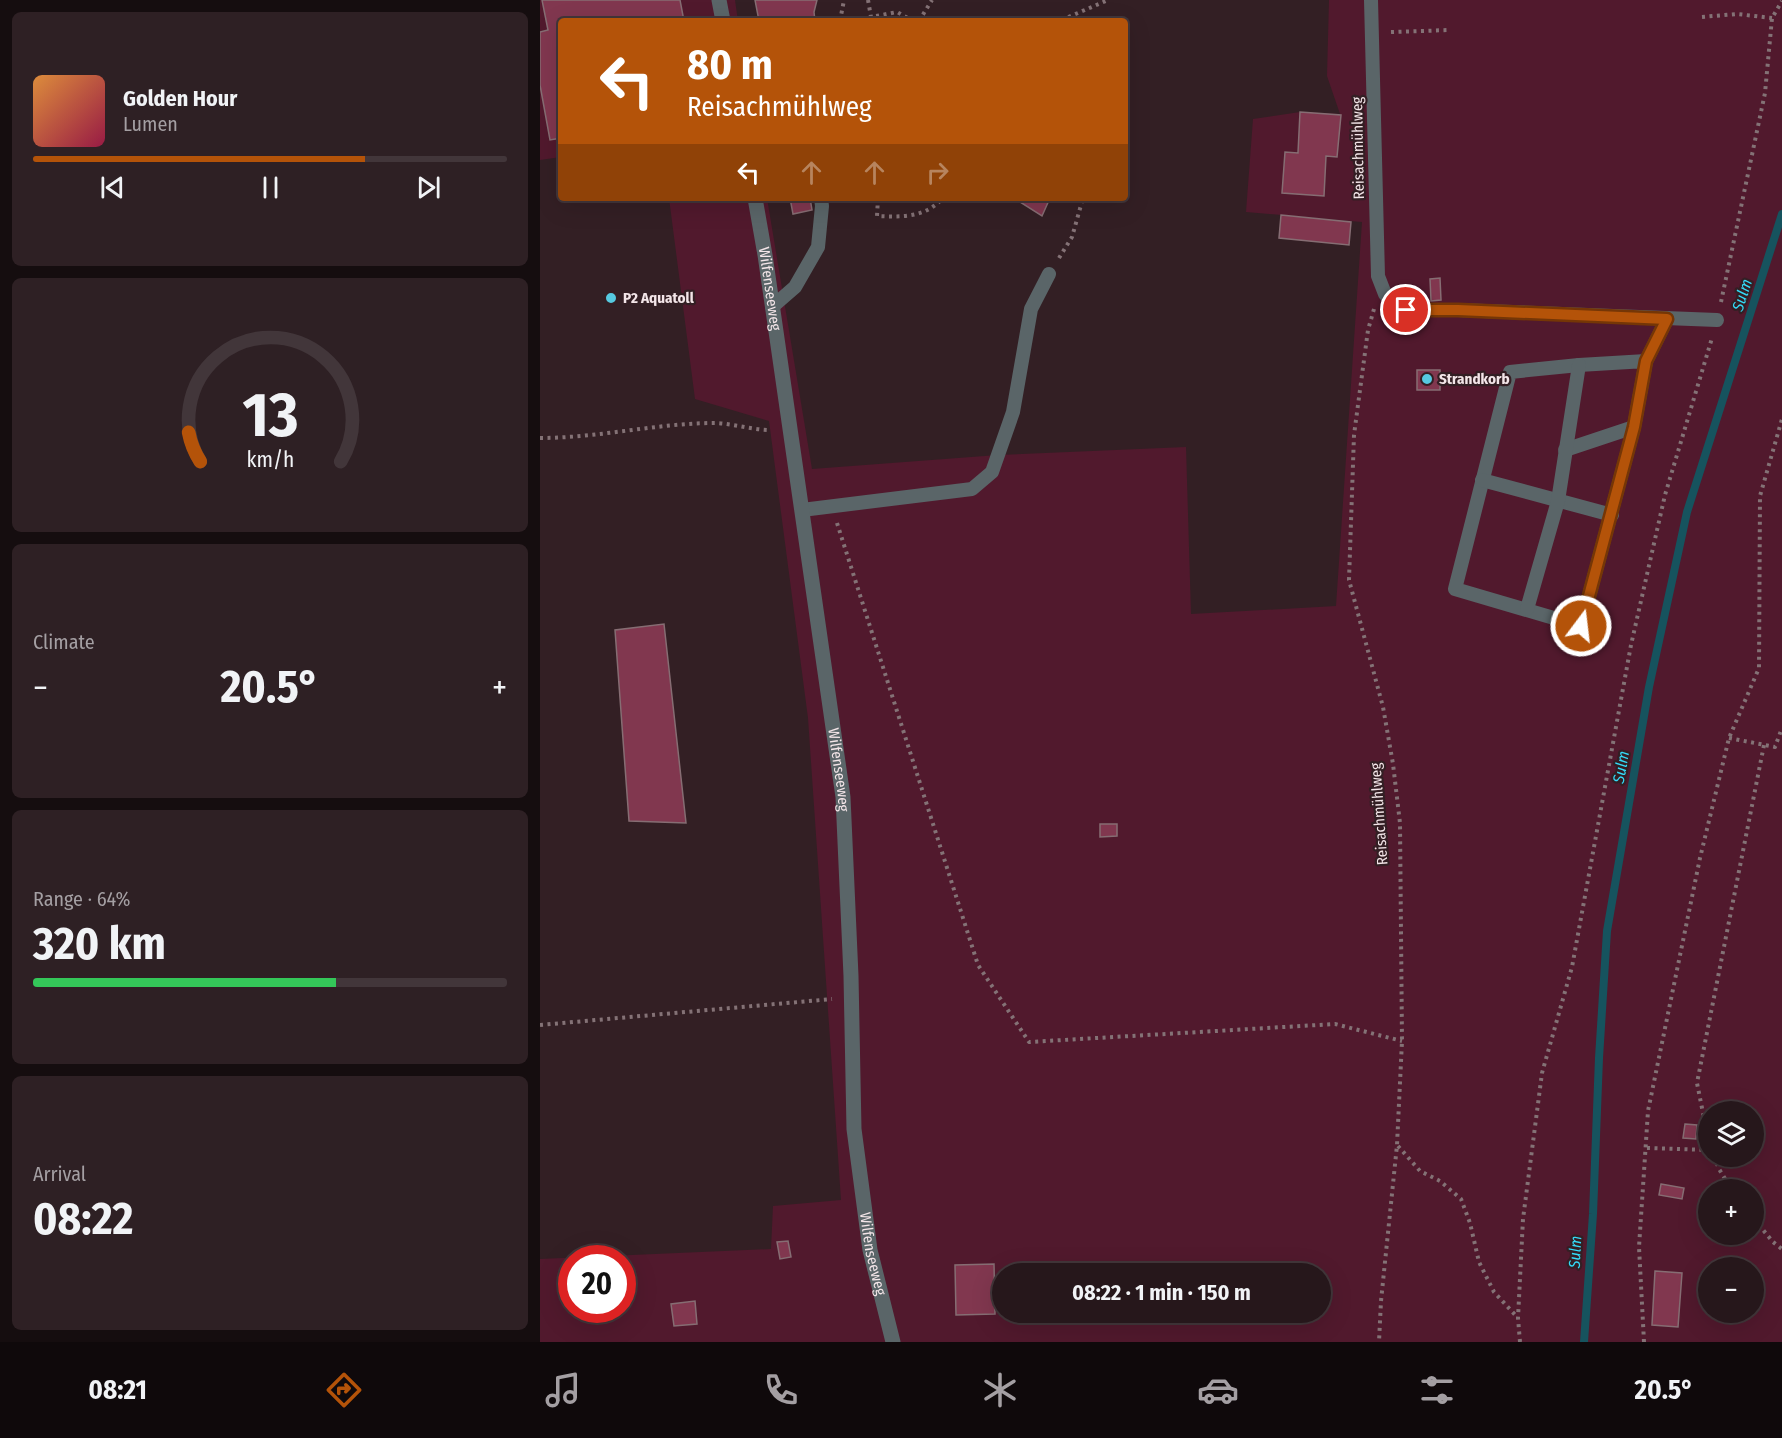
<!DOCTYPE html>
<meta charset="utf-8">
<style>
:root{--surface:#26171b;--page:#2e2024;--text:#f1f3f6;--muted:#a49fa3;--line:#42363a;--accent:#b45309}
body{margin:0;font-family:"Fira Sans Condensed",sans-serif;background:var(--page);color:var(--text);height:100vh;display:flex;flex-direction:column;font-size:22px;white-space:nowrap}
*{box-sizing:border-box;margin:0}
p{font-size:20px;color:var(--muted)}
.icon{flex:none;width:33px;height:33px;fill:none;stroke:currentColor;stroke-width:2;stroke-linecap:round;stroke-linejoin:round}
.map{position:relative;flex:1;overflow:hidden}
.sheet{display:flex;flex-direction:column;gap:12px;padding:12px;background:#150d0f;width:540px}
.sheet>*{flex:none}
.banner{position:absolute;left:18px;top:18px;width:570px;height:183px;border-radius:6px;box-shadow:0 6px 24px #0002,0 0 0 2px var(--line);background:#b45309;color:#fff;overflow:hidden}
.controls{position:absolute;left:1158px;top:1101px;display:grid;gap:12px}
.controls a{display:grid;place-items:center;width:66px;height:66px;border-radius:50%;background:var(--surface);box-shadow:0 6px 24px #0002,0 0 0 2px var(--line);font-size:30px}
.speed{position:absolute;left:18px;top:1245px;display:flex;gap:12px;font-size:30px;font-weight:700;text-align:center}
.speed>*{display:grid;place-content:center;width:78px;height:78px;border-radius:50%;background:var(--surface);box-shadow:0 6px 24px #0002,0 0 0 2px var(--line);line-height:1}
.speed .limit{border:9px solid #d22;background:#fff;color:#111}
.pin{position:absolute;display:grid;place-items:center;width:51px;height:51px;color:#fff;margin:-26px;border:3px solid #fff;border-radius:50%;box-shadow:0 2px 6px #0007}
.me{position:absolute;width:66px;margin:-33px;rotate:15deg;stroke-linejoin:round;filter:drop-shadow(0 0 4px #0008)}
.turn{display:flex;align-items:center;gap:21px;height:126px;padding:0 30px;font-size:27px}
.turn .icon{width:78px;height:78px;stroke-width:2.5}
.turn b{display:block;font-size:42px;line-height:51px}
.lanes{display:flex;align-items:center;height:57px;padding:0 30px;background:#0003;justify-content:center;gap:30px;direction:ltr}
.lanes .off{opacity:.35}
.big{font-size:45px;font-weight:700;line-height:1.1}
.sheet .widget{flex:1;display:flex;flex-direction:column;justify-content:center;gap:9px;min-width:0;padding:0 21px;border-radius:9px;background:var(--page)}
.sheet .dial{align-items:center;gap:0}
.dial svg{height:156px;overflow:visible;fill:none;stroke:var(--line);stroke-width:7;stroke-linecap:round;text-anchor:middle}
.dial text{fill:var(--text);stroke:none}
.song{display:flex;align-items:center;gap:18px}
.cover{width:72px;height:72px;border-radius:9px;background:linear-gradient(135deg,hsl(30 70% 55%),hsl(340 70% 35%))}
.played{height:6px;border-radius:3px;background:linear-gradient(90deg,var(--accent) 70%,var(--line) 70%)}
.keys{display:flex;justify-content:space-around;direction:ltr}
.heat{display:flex;justify-content:space-between;align-items:center;font-size:33px;direction:ltr}
.charge{height:9px;border-radius:4px;background:linear-gradient(90deg,#34c759 64%,var(--line) 0)}
.trip{position:absolute;left:452px;top:1263px;width:339px;height:60px;border-radius:30px;background:var(--surface);box-shadow:0 6px 24px #0002,0 0 0 2px var(--line);font-weight:700;line-height:60px;text-align:center}
.tab-bar{display:flex;height:96px;justify-content:space-around;align-items:center;background:#0f090b;color:var(--muted)}
.tab-bar .icon{width:42px;height:42px}
.tab-bar .on{color:var(--accent)}
.tab-bar b{font-size:27px;color:var(--text)}
main{display:flex;flex:1;min-height:0}
.map>svg:first-child{display:block}
.green{fill:#51192d;fill-rule:evenodd}
.lines{fill:none;stroke-linecap:round;stroke-linejoin:round}
.stream{stroke:#16535e;stroke-width:8}
.building{fill:#81374f;stroke:#866d73;stroke-width:1.5}
.path{stroke:#847276;stroke-width:4;stroke-dasharray:3 4.5;stroke-linecap:butt}
.lane{stroke:#5a6568;stroke-width:14}
.street{stroke:#5a6568;stroke-width:15}
.route-casing{stroke:#753606;stroke-width:15}
.route{stroke:#b45309;stroke-width:10}
.poi-dot{fill:#56c9e0;stroke:#331f24;stroke-width:2}
.labels{text-anchor:middle;dominant-baseline:central;stroke-width:4.5;stroke-linejoin:round;paint-order:stroke}
.street-label{font-size:15px;fill:#f3e5e8;stroke:#331f24}
.poi-label{font-size:15px;font-weight:bold;fill:#f3e5e8;stroke:#331f24;text-anchor:start}
.water-label{font-size:16px;font-style:italic;fill:#34dbf8;stroke:#331f24}
</style>
<main>
<section class="sheet">
<div class="widget">
<div class="song"><i class="cover"></i><div><b>Golden Hour</b><p>Lumen</p></div></div>
<div class="played"></div>
<div class="keys"><svg class="icon" aria-label="previous" viewBox="0 0 24 24"><path d="M18 5L8 12l10 7zM5 5v14"/></svg><svg class="icon" aria-label="pause" viewBox="0 0 24 24"><path d="M8 5v14M16 5v14"/></svg><svg class="icon" aria-label="next" viewBox="0 0 24 24"><path d="M6 5l10 7-10 7zM19 5v14"/></svg></div>
</div>
<div class="widget dial"><svg viewBox="0 0 100 80">
<path d="M14 69A42 42 0 1 1 86 69"/>
<path d="M14 69A42 42 0 0 1 8 54" stroke="#b45309"/>
<text x="50" y="56" font-size="32" font-weight="700">13</text>
<text x="50" y="72" font-size="11">km/h</text>
</svg></div>
<div class="widget"><p>Climate</p>
<div class="heat"><a>−</a><b class="big">20.5°</b><a>+</a></div>
</div>
<div class="widget"><p>Range · 64%</p><b class="big">320 km</b><div class="charge"></div></div>
<div class="widget"><p>Arrival</p><b class="big">08:22</b></div>
</section>
<div class="map">
<svg width="1242" height="1342" viewBox="0 0 1242 1342">
<rect width="100%" height="100%" fill="#331f24"/>
<!-- green -->
<g class="green">
<polygon points="0,0 195,0 198,21 21,21 21,157 0,160"/>
<path d="M 789,0 L 1242,0 L 1242,1342 L 0,1342 L 0,1259 L 231,1249 L 233,1206 L 301,1200 L 268,718 L 229,421 L 155,399 L 129,198 L 227,198 L 272,469 L 458,455 L 646,447 L 651,614 L 796,606 L 822,222 L 706,212 L 713,119 L 760,112 L 800,114 L 787,76 ZM 1168,1112 L 1214,1112 L 1214,1156 L 1168,1156 ZM 1168,1190 L 1214,1190 L 1214,1234 L 1168,1234 ZM 32,1258 L 82,1258 L 82,1310 L 32,1310 ZM 1168,1268 L 1214,1268 L 1214,1312 L 1168,1312 ZM 462,1274 L 780,1274 L 780,1312 L 462,1312 Z"/>
</g>
<g class="lines">
<!-- stream -->
<polyline class="stream" points="1044,1342 1053,1214 1059,1058 1067,931 1109,687 1147,512 1242,214"/>
</g>
<!-- building -->
<g class="building">
<polygon points="2,0 140,0 144,21 21,21 21,138 10,140 0,85 0,32 8,30"/>
<polygon points="215,0 277,0 274,12 275,21 219,21"/>
<polygon points="760,112 801,115 797,157 786,156 784,196 742,193 745,152 758,153"/>
<polygon points="250,198 270,198 272,210 253,214"/>
<polygon points="482,198 510,198 502,216 480,202"/>
<polygon points="741,215 811,222 809,245 739,238"/>
<polygon points="900,278 901,300 891,301 890,279"/>
<rect x="877" y="370" width="23" height="20"/>
<polygon points="124,624 146,823 89,821 75,630"/>
<polygon points="560,824 577,824 577,836 560,837"/>
<polygon points="1145,1124 1157,1125 1156,1139 1143,1138"/>
<polygon points="1121,1184 1144,1188 1142,1199 1119,1195"/>
<polygon points="248,1241 251,1257 240,1259 237,1242"/>
<polygon points="454,1264 455,1314 416,1315 415,1265"/>
<polygon points="1115,1271 1142,1273 1138,1327 1112,1325"/>
<polygon points="155,1301 157,1324 134,1326 131,1304"/>
</g>
<g class="lines">
<!-- path -->
<g class="path">
<polyline points="328,0 331,17 357,12 373,21"/>
<polyline points="1162,17 1197,14 1232,18"/>
<polyline points="300,21 304,0"/>
<polyline points="379,21 392,0"/>
<polyline points="522,21 524,19 568,0"/>
<polyline points="851,32 910,30"/>
<path d="M 338,198 L 337,216 C 361,217 385,218 403,198"/>
<polyline points="519,258 532,237 543,198"/>
<polyline points="1181,302 1225,93 1232,18 1242,1"/>
<polyline points="834,309 828,330 814,435 809,580 843,707 853,764 860,823 862,1041 857,1145 841,1301 839,1342"/>
<path d="M 0,438 C 59,438 117,423 176,423 C 195,424 212,430 231,430"/>
<polyline points="297,523 438,965 489,1042 795,1024 862,1041"/>
<polyline points="1189,738 1235,747 1242,728"/>
<polyline points="0,1025 292,999"/>
<polyline points="1168,1138 1157,1083 1224,745"/>
<polyline points="858,1146 880,1171 900,1181 921,1199 930,1223 939,1262 954,1292 977,1317"/>
<polyline points="1107,1148 1168,1150"/>
<polyline points="1174,1156 1179,1169 1192,1190"/>
<polyline points="1214,1219 1233,1242 1242,1249"/>
<polyline points="980,1342 978,1318 983,1219 1002,1073 1032,967 1091,645 1125,495 1172,338"/>
<polyline points="1104,1342 1099,1247 1108,1111 1160,858 1189,738 1219,668 1220,496 1242,419"/>
</g>
<!-- lane -->
<g class="lane">
<polyline points="831,0 838,276 845,294 854,304 866,310 918,310 1177,320"/>
<polyline points="232,307 255,287 278,247 282,206 281,198"/>
<polyline points="1106,361 1039,365 970,372 915,589 1041,626 1094,427 1106,361 1127,319"/>
<polyline points="1025,450 1094,427"/>
<polyline points="942,480 1072,515"/>
<polyline points="262,510 432,489 452,472 473,412 491,309 509,274"/>
<polyline points="987,609 1018,501 1039,365"/>
</g>
<!-- street -->
<g class="street">
<polyline points="179,0 183,21"/>
<path id="s1" d="M 215,198 L 225,255 L 303,797 L 311,976 L 314,1129 L 330,1250 L 353,1342"/>
</g>
</g>
<g class="lines">
<!-- route casing -->
<g class="route-casing">
<polyline id="route" points="866,310 918,310 1127,319 1106,361 1094,427 1041,626"/>
</g>
<!-- route -->
<use href="#route" class="route"/>
</g>
<!-- markers -->
<g class="poi-dot">
<circle cx="71" cy="298" r="6"/>
<circle cx="887" cy="379" r="6"/>
</g>
<g class="labels">
<!-- street labels -->
<g class="street-label">
<text transform="translate(818 148) rotate(-91)">Reisachmühlweg</text>
<text stroke="none"><textPath href="#s1" startOffset="92">Wilfenseeweg</textPath></text>
<text stroke="none"><textPath href="#s1" startOffset="578">Wilfenseeweg</textPath></text>
<text transform="translate(839 814) rotate(-94)">Reisachmühlweg</text>
<text stroke="none"><textPath href="#s1" startOffset="1064">Wilfenseeweg</textPath></text>
</g>
<!-- poi labels -->
<g class="poi-label">
<text x="83" y="298">P2 Aquatoll</text>
<text x="899" y="379">Strandkorb</text>
</g>
<!-- water labels -->
<g class="water-label">
<text transform="translate(1202 295) rotate(-72)">Sulm</text>
<text transform="translate(1081 767) rotate(-80)">Sulm</text>
<text transform="translate(1035 1252) rotate(-87)">Sulm</text>
</g>
</g>
</svg>
<div class="controls">
<a><svg class="icon" aria-label="layers" viewBox="0 0 24 24"><path d="M12 4l9 5-9 5-9-5zM3 14l9 5 9-5"/></svg></a>
<a>+</a>
<a>−</a>
</div>
<div class="speed"><div class="limit">20</div></div>
<div class="pin" style="left:866px;top:310px;background:#d93025"><svg class="icon" aria-label="arrive" viewBox="0 0 24 24"><path d="M6 21V4h12l-3 4 3 4H6"/></svg></div>
<svg class="me" style="left:1041px;top:626px" viewBox="-20 -20 40 40"><circle r="17" fill="#b45309" stroke="#fff" stroke-width="3"/><path d="M0-11L8 9 0 5-8 9z" fill="#fff"/></svg>
<div class="trip">08:22 · 1 min · 150 m</div>
<div class="banner">
<div class="turn"><svg class="icon" aria-label="left" viewBox="0 0 24 24"><path d="M17 20v-9H6M10 6l-5 5 5 5"/></svg><div><b>80 m</b>Reisachmühlweg</div></div>
<div class="lanes"><svg class="icon" aria-label="left" viewBox="0 0 24 24"><path d="M17 20v-9H6M10 6l-5 5 5 5"/></svg><svg class="icon off" aria-label="ahead" viewBox="0 0 24 24"><path d="M12 20V5M6 11l6-6 6 6"/></svg><svg class="icon off" aria-label="ahead" viewBox="0 0 24 24"><path d="M12 20V5M6 11l6-6 6 6"/></svg><svg class="icon off" aria-label="right" viewBox="0 0 24 24"><path d="M7 20v-9h11M14 6l5 5-5 5"/></svg></div>
</div>
</div>
</main>
<nav class="tab-bar">
<b>08:21</b>
<svg class="icon on" aria-label="directions" viewBox="0 0 24 24"><path d="M12 3l9 9-9 9-9-9zM9 14v-3h6M13 9l2 2-2 2"/></svg>
<svg class="icon" aria-label="music" viewBox="0 0 24 24"><path d="M9 18V5l10-2v13"/><circle cx="6" cy="18" r="3"/><circle cx="16" cy="16" r="3"/></svg>
<svg class="icon" aria-label="phone" viewBox="0 0 24 24"><path d="M5 4h4l2 5-3 2q2 4 5 5l2-3 5 2v4C11 20 4 13 5 4z"/></svg>
<svg class="icon" aria-label="climate" viewBox="0 0 24 24"><path d="M12 3v18M4 7l16 10M4 17L20 7"/></svg>
<svg class="icon" aria-label="car" viewBox="0 0 24 24"><path d="M5 17H2v-5l4-1 3-4h7l3 4 3 1v5h-3M9 17h6M6 11h13"/><circle cx="7" cy="17" r="2"/><circle cx="17" cy="17" r="2"/></svg>
<svg class="icon" aria-label="filters" viewBox="0 0 24 24"><path d="M4 7h16M4 17h16"/><circle cx="9" cy="7" r="2"/><circle cx="15" cy="17" r="2"/></svg>
<b>20.5°</b>
</nav>
